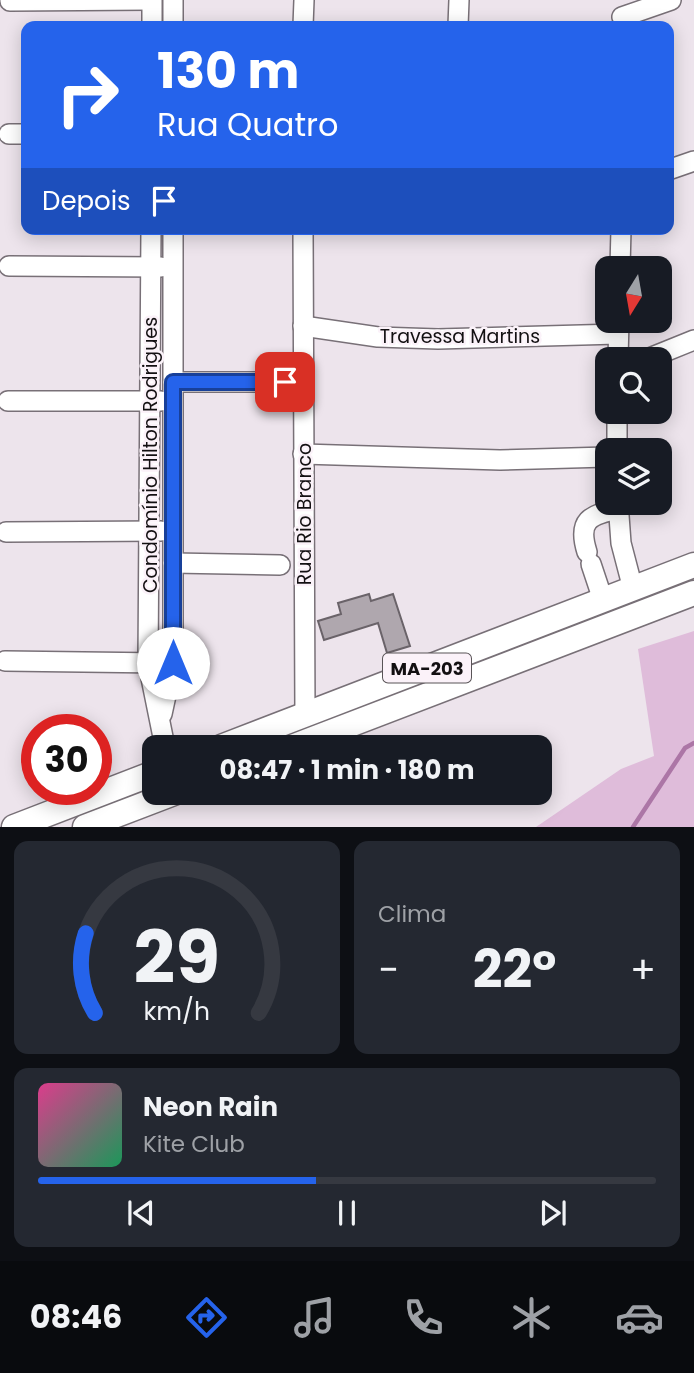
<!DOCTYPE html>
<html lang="pt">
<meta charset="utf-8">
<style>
:root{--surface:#171b24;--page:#242831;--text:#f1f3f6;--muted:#9ea1a6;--line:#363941;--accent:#2563eb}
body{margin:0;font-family:Poppins,sans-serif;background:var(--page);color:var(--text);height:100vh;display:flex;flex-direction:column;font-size:26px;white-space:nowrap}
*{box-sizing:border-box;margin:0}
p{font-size:23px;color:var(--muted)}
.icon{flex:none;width:38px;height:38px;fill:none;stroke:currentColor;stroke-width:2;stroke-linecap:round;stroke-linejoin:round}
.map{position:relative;height:827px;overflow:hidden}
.side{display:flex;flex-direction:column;gap:14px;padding:14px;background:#0d0f14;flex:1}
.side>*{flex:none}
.guide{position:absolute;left:21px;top:21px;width:653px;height:214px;border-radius:14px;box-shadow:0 4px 18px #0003;background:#2563eb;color:#fff;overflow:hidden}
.needle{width:46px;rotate:191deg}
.tools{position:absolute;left:595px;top:256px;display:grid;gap:14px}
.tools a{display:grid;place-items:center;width:77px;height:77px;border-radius:14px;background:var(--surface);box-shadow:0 4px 18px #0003;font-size:35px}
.speed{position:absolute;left:21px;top:714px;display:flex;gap:14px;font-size:35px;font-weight:700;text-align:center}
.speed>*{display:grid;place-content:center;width:91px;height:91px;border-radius:50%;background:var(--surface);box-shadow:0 4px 18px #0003;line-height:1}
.speed .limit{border:10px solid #d22;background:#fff;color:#111}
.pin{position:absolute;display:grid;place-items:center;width:60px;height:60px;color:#fff;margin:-30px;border-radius:14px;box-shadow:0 4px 10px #0006}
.me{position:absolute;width:77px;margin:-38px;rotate:0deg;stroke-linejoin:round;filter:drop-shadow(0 0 5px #0008)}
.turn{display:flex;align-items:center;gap:24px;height:147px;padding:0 21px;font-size:32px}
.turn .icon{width:91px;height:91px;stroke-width:2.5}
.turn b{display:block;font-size:49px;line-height:60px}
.then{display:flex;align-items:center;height:66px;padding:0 21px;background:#0003;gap:14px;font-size:26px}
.big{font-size:52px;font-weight:700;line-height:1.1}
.side .card{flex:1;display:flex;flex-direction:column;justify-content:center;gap:10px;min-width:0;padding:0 24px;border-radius:14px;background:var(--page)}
.side .dial{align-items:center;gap:0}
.dial svg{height:182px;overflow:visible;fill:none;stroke:var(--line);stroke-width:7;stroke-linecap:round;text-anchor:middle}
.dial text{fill:var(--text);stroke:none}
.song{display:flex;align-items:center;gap:21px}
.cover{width:84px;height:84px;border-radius:10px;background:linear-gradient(135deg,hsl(330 70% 55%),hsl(150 70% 35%))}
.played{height:7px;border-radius:4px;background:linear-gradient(90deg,var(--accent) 45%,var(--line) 45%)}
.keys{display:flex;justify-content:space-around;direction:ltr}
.heat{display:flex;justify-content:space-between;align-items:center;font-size:38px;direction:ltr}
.side .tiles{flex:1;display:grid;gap:14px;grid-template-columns:1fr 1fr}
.card:last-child{grid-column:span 2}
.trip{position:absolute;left:142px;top:735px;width:410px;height:70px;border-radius:14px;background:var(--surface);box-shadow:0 4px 18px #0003;font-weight:700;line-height:70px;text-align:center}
.menu{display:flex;height:112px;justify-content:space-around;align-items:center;background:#090b0e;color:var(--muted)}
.menu .icon{width:49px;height:49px}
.menu .current{color:var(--accent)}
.menu b{font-size:32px;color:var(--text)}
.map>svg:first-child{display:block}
.green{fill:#dfbcda}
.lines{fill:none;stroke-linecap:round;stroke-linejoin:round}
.stream{stroke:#ac76a6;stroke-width:4.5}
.building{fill:#afa7ae;stroke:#6a6369;stroke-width:2}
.minor-casing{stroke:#787077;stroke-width:22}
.major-casing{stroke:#787077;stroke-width:27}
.minor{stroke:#fff;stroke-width:19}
.major{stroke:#fff;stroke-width:24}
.route-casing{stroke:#184099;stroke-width:18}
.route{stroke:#2563eb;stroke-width:12}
.labels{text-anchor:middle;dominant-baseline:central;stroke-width:5;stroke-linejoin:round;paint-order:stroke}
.shield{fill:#fbf2f9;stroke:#595457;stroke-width:2}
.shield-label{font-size:18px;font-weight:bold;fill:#131012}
.street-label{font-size:19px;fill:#131012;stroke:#fbf2f9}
</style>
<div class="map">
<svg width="694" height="827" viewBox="0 0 694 827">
<rect width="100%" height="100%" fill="#ede4ec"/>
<!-- green -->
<polygon class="green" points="694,631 694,827 536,827 621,769 654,756 638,649"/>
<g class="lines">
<!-- stream -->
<polyline class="stream" points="633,827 685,748 694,743"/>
</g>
<!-- building -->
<polygon class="building" points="369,594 371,601 393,594 410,646 387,653 378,623 324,640 318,621 341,614 338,603"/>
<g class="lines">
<!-- minor casing -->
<g class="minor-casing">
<g id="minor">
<polyline points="173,0 173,26"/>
<polyline points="10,1 150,0"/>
<polyline points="622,17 671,0"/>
<polyline points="152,26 152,0"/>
<polyline points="303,26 304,0"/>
<polyline points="458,26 459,0"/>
<polyline points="9,134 26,134"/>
<polyline points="668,170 694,161"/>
<polyline points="151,229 148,663 165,747"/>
<polyline points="303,229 305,715"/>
<polyline points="9,266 161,267"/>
<polyline points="620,268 621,229"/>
<polyline points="303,326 378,337 438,339 618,334"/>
<polyline points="618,359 619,320"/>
<polyline points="647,359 694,340"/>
<polyline points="173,382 285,382"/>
<polyline points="8,401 161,401"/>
<polyline points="617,450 617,411"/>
<polyline points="303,454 500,460 607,457"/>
<polyline points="618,502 621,543 633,589"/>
<polyline points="6,532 161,531"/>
<path d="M 587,552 C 577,520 590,515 618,509"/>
<polyline points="173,563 280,565"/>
<polyline points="591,564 603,600"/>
<polyline points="5,661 161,663"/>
<polyline points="162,714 173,663 173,229"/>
</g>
</g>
<!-- major casing -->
<g class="major-casing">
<g id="major">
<polyline points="221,747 694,565"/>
<polyline points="292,747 694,593"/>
<polyline points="14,827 154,773"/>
<polyline points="85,827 174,793"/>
</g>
</g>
<!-- minor -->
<use href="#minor" class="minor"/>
<!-- major -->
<use href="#major" class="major"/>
</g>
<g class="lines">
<!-- route casing -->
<g class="route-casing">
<polyline id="route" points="173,663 173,382 285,382"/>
</g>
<!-- route -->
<use href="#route" class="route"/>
</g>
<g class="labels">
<!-- shield labels -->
<rect class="shield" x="383" y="653.5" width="88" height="29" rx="5"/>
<g class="shield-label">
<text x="427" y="668">MA-203</text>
</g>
<!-- street labels -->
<g class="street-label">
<text x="460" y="336">Travessa Martins</text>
<text transform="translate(150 455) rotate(-90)">Condomínio Hilton Rodrigues</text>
<text transform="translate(304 514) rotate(-90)">Rua Rio Branco</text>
</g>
</g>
</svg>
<div class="tools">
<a><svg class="needle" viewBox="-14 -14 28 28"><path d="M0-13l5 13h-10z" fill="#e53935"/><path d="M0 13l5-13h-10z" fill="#9ea1a6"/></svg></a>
<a><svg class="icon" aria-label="search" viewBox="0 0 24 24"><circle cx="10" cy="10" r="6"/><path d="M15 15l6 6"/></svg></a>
<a><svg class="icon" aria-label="layers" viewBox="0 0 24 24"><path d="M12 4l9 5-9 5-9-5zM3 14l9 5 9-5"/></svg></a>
</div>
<div class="speed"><div class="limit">30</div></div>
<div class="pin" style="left:285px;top:382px;background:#d93025"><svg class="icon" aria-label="arrive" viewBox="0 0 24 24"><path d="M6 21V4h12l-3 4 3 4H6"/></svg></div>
<svg class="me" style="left:173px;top:663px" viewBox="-20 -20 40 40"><circle r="19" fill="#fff"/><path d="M0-13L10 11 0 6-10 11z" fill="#2563eb"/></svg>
<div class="trip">08:47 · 1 min · 180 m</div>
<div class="guide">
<div class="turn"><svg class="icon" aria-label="right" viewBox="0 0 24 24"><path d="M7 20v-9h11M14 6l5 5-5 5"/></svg><div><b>130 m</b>Rua Quatro</div></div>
<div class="then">Depois<svg class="icon" aria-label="arrive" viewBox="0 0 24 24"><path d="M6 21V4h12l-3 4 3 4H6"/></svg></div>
</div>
</div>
<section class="side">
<div class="tiles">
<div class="card dial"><svg viewBox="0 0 100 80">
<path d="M14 69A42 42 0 1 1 86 69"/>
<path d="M14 69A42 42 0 0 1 10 34" stroke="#2563eb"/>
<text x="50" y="56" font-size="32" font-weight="700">29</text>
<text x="50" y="72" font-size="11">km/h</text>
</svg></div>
<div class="card"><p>Clima</p>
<div class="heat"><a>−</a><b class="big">22°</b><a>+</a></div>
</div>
<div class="card">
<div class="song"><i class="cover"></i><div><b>Neon Rain</b><p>Kite Club</p></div></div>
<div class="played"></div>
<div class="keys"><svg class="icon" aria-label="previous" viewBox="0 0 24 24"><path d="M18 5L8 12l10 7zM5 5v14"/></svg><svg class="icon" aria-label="pause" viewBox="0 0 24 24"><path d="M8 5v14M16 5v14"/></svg><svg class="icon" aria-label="next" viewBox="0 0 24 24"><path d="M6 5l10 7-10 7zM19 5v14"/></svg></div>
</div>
</div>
</section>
<nav class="menu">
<b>08:46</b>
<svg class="icon current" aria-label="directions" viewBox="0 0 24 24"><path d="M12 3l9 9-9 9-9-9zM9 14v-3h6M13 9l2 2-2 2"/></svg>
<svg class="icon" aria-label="music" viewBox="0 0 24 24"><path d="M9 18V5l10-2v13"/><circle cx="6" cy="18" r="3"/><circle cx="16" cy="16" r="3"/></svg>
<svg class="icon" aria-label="phone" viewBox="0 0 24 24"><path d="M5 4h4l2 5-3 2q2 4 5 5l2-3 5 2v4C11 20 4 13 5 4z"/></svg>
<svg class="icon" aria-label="climate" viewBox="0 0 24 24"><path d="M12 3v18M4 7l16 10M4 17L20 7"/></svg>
<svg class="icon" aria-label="car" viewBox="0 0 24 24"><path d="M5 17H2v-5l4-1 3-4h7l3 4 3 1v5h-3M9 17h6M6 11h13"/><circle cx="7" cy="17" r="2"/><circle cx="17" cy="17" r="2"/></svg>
</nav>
